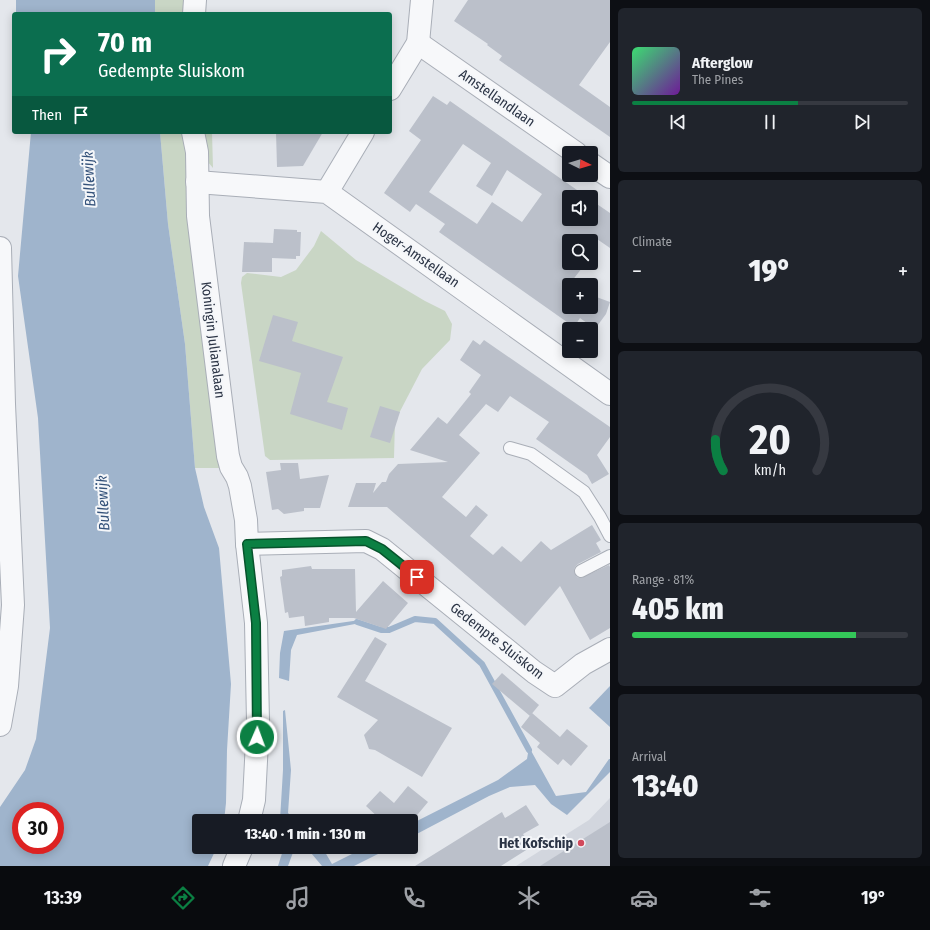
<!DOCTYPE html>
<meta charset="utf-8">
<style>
:root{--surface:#171b24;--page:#20242c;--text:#f1f3f6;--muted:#9ea1a6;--line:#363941;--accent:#0b8043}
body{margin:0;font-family:"Fira Sans Condensed",sans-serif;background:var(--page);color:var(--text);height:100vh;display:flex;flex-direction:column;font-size:15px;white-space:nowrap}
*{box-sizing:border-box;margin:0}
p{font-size:13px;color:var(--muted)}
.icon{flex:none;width:22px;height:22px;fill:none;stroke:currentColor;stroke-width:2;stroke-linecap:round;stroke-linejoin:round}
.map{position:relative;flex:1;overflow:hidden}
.drawer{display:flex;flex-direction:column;gap:8px;padding:8px;background:#0d0f14;width:320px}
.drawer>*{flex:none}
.hud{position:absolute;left:12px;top:12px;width:380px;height:122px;border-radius:4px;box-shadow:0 2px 10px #0003;background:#0b6e4f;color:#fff;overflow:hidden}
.needle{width:26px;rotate:95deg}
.buttons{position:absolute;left:562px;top:146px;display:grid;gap:8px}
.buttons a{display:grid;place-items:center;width:36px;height:36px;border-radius:4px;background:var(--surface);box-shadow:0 2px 10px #0003;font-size:20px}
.speed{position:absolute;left:12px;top:802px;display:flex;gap:8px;font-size:20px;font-weight:700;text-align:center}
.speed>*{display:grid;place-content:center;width:52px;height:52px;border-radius:50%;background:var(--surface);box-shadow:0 2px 10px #0003;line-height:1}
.speed .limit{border:6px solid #d22;background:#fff;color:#111}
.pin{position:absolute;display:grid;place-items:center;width:34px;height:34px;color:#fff;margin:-17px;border-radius:8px;box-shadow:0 2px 6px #0006}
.me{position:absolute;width:44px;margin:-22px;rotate:2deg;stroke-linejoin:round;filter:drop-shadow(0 0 3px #0008)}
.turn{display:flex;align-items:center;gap:14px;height:84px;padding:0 20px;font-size:18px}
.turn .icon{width:52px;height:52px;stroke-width:2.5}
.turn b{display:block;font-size:28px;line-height:34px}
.then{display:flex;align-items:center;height:38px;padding:0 20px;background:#0003;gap:8px;font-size:15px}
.big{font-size:30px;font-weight:800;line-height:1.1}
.drawer .card{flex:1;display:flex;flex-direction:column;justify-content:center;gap:6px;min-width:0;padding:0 14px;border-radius:6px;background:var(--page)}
.drawer .dial{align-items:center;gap:0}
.dial svg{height:104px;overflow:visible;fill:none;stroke:var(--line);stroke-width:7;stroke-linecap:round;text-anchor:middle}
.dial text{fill:var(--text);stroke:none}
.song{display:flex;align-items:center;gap:12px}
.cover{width:48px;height:48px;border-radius:6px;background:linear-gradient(135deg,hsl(140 70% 55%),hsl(280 70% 35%))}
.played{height:4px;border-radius:2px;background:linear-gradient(90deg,var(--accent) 60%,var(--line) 60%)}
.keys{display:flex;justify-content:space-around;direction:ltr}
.heat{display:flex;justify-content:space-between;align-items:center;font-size:22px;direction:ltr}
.charge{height:6px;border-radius:3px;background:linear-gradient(90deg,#34c759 81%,var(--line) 0)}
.trip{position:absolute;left:192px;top:814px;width:226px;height:40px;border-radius:4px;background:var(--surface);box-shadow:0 2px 10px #0003;font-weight:800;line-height:40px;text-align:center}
.menu{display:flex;height:64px;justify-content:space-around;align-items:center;background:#090b0e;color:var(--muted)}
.menu .icon{width:28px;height:28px}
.menu .active{color:var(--accent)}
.menu b{font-size:18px;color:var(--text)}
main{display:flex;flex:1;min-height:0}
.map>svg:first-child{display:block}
.built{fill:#d2d6de}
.green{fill:#c9d6c5}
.water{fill:#9fb4cc;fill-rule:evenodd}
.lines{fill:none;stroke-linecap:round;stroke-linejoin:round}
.stream{stroke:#9fb4cc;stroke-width:6}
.building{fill:#bbc0ca;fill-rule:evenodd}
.lane-casing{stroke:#a9aeb7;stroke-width:14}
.street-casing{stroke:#a9aeb7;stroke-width:24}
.lane{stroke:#f7f8fa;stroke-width:12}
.street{stroke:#f7f8fa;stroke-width:22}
.route-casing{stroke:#07532c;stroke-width:10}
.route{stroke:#0b8043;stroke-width:7}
.poi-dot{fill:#d1495b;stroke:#f4f6f9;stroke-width:1.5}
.labels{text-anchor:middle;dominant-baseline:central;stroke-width:4;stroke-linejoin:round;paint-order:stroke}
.street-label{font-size:14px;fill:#2b3445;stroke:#f4f6f9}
.poi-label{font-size:14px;font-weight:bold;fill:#2b3445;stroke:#f4f6f9;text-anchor:end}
.water-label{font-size:15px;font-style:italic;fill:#34527a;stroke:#f4f6f9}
</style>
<main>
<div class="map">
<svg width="610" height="866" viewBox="0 0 610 866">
<rect width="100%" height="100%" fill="#e4e7ec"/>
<!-- built -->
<polygon class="built" points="610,798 610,866 516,866 589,820"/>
<!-- green -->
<g class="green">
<rect x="155" y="0" width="31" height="14"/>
<polygon points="160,132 187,132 222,468 195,468 185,344 168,224"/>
<polygon points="201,132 212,132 213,168 208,162 208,153"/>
<polygon points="321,231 356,260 425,301 445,311 452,324 450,340 422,369 395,421 394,458 270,460 265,456 241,283 242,277 247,273 281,277 296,270 314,246"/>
</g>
<!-- water -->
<g class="water">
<rect x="16" y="0" width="139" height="14"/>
<path d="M 31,132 L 160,132 L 168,224 L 185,344 L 195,468 L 204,507 L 219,548 L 231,684 L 227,750 L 226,803 L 224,821 L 199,821 L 199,847 L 217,847 L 208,866 L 0,866 L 0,807 L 25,770 L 36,739 L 50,628 L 38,418 L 18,276 ZM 21,811 L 55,811 L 55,845 L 21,845 Z"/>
<polygon points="360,620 355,624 297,635 291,650 289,681 279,678 280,653 284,631"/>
<polygon points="610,686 610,727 589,708"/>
<polygon points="285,710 291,770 288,813 296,821 280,820 283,770 283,711"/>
<polygon points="529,747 556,796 586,792 609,759 610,759 610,772 567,815 551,804 535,785 510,787 489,796 411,837 411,824 498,780 527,759"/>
<polygon points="284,847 295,847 288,866 278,866"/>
<polygon points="306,847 322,847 332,864 366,847 392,847 354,866 322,866"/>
</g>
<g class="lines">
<!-- stream -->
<polyline class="stream" points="357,622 381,630 389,630 415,619 435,621 482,664 529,750"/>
</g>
<!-- building -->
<g class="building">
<polygon points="468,0 610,0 610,42 579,85 610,107 610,137 499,60 502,56 487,45 488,44 454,21"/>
<path d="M 433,96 L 447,105 L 450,101 L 587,197 L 569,197 L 569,219 L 591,219 L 591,200 L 610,213 L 610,248 L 594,237 L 591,242 L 569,241 L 569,263 L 576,263 L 582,268 L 568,286 L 569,287 L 569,307 L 591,307 L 591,295 L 610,302 L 606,314 L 595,329 L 580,318 L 574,327 L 439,232 L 445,224 L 416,204 L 410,212 L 384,193 L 421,140 L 409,131 ZM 463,144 L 491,163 L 476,186 L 492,196 L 507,170 L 542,194 L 522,222 L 492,202 L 477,224 L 429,192 Z"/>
<polygon points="276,132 323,132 303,166 277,167"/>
<polygon points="274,229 297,230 297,232 301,232 300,256 296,256 296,259 272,258 272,272 242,272 244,242 273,243"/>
<polygon points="273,315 298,322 292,341 343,357 327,402 348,408 342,430 290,414 301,373 259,361"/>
<polygon points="473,340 480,345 484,340 610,427 610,437 597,455 609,474 592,484 587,475 536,439 549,422 510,396 498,412 486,404 459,435 480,453 442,497 466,517 476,505 488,515 470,536 493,555 502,546 521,562 541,541 551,550 592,525 601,540 596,543 601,552 578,564 575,567 574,571 577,577 581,578 609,565 610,567 610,628 590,640 560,586 525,626 387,507 348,507 356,483 376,483 373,493 382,482 386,482 389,474 398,464 448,462 410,450 438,417 447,424 471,394 469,392 481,375 460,360"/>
<polygon points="380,406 400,412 390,443 370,437"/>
<polygon points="280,463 298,463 300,479 329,475 320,508 304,508 304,511 284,514 278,509 272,510 266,472 281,470"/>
<polygon points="311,566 312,569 355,569 356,612 383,581 408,603 386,629 354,618 329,618 329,622 305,626 304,616 289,618 288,612 285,613 280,577 282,576 282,570"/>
<polygon points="375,637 387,644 365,681 452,728 422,777 375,750 369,749 364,735 378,720 337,697"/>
<polygon points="502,673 539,705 530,716 492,684"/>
<polygon points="532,713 560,737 567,729 588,746 571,766 563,759 558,765 537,747 540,743 521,727"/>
<polygon points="408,786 428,802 413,820 413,821 379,821 380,819 366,806 380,791 394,803"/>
<polygon points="526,805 539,825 523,834 531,847 501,866 415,866 502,812 505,818"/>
<polygon points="610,822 610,866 540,866"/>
</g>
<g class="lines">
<!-- lane casing -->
<g class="lane-casing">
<g id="lane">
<polyline points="510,448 531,454 584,492 600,517 610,536"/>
<polyline points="581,571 610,556"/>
</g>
</g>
<!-- street casing -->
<g class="street-casing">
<g id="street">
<polyline points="194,14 195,0"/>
<polyline points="418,43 576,153"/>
<polyline points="390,89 418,43 422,0"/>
<polyline points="193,132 197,152 198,216 224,425 228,456 231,467 237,477 240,486 246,520 247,544 256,623 258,722 254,800 249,821"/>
<polyline points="591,164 610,177"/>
<polyline points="197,182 327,192 610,394"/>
<polyline points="327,192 363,132"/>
<polyline points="0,248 4,404 13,605 7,686 0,725"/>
<polyline points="247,544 366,541 382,549 534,672 555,686 583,664 610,649"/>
<polyline points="234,866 242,847"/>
</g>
</g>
<!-- lane -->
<use href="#lane" class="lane"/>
<!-- street -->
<use href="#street" class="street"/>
</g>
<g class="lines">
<!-- route casing -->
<g class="route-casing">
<polyline id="route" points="257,737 256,623 247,544 366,541 382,549 417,577"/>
</g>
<!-- route -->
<use href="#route" class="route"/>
</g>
<!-- markers -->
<circle class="poi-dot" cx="581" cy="843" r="4"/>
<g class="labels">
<!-- street labels -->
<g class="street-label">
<text transform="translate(497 98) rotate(35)">Amstellandlaan</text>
<text transform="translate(416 255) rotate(35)">Hoger-Amstellaan</text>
<text transform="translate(213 340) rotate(83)">Koningin Julianalaan</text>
<text transform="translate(497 641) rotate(38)">Gedempte Sluiskom</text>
</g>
<!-- poi labels -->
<g class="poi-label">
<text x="573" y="843">Het Kofschip</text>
</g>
<!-- water labels -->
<g class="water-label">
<text transform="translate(89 179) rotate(-93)">Bullewijk</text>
<text transform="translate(103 503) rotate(-93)">Bullewijk</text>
</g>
</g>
</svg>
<div class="buttons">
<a><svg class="needle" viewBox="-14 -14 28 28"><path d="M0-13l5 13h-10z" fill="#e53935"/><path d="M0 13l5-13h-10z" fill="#9ea1a6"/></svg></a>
<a><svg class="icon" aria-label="sound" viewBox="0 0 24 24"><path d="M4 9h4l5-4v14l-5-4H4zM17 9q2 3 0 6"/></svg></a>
<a><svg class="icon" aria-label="search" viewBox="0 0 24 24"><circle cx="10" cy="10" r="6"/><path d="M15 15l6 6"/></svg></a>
<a>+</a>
<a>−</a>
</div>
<div class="speed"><div class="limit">30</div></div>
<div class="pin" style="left:417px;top:577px;background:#d93025"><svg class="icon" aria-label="arrive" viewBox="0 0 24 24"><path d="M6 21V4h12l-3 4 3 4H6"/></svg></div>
<svg class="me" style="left:257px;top:737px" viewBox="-20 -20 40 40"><circle r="17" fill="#0b8043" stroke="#fff" stroke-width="3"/><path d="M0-11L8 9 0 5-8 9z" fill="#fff"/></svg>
<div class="trip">13:40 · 1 min · 130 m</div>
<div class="hud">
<div class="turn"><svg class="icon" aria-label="right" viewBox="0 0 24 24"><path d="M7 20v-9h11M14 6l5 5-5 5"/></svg><div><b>70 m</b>Gedempte Sluiskom</div></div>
<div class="then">Then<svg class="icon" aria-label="arrive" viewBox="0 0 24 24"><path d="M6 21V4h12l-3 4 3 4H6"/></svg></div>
</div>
</div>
<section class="drawer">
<div class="card">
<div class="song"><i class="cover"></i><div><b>Afterglow</b><p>The Pines</p></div></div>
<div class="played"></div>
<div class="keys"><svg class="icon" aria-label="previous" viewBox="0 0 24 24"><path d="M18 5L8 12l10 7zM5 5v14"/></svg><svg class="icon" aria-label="pause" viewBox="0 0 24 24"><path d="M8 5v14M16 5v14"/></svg><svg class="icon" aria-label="next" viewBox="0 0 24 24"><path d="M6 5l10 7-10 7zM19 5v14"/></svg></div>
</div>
<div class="card"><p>Climate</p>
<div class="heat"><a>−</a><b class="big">19°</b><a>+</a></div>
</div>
<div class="card dial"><svg viewBox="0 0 100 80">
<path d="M14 69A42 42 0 1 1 86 69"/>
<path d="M14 69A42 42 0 0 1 8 45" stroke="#0b8043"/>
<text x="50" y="56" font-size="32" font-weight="700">20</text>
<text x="50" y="72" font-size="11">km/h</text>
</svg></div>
<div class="card"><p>Range · 81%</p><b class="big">405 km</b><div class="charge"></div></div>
<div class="card"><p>Arrival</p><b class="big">13:40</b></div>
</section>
</main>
<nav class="menu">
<b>13:39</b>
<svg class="icon active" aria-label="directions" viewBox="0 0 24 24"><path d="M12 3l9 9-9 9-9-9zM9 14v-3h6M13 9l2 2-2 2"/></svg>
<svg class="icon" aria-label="music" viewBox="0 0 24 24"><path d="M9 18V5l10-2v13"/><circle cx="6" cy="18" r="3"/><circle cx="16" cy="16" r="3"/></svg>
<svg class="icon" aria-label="phone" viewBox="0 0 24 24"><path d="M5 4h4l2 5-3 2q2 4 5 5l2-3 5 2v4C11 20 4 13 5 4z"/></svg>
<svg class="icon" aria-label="climate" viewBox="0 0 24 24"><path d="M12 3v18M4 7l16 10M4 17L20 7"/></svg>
<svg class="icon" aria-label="car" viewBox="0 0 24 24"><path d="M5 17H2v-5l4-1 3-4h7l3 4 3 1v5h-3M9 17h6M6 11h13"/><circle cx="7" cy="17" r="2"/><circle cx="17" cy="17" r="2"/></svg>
<svg class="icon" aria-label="filters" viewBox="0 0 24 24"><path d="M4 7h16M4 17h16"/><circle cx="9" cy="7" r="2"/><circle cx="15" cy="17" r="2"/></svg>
<b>19°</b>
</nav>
